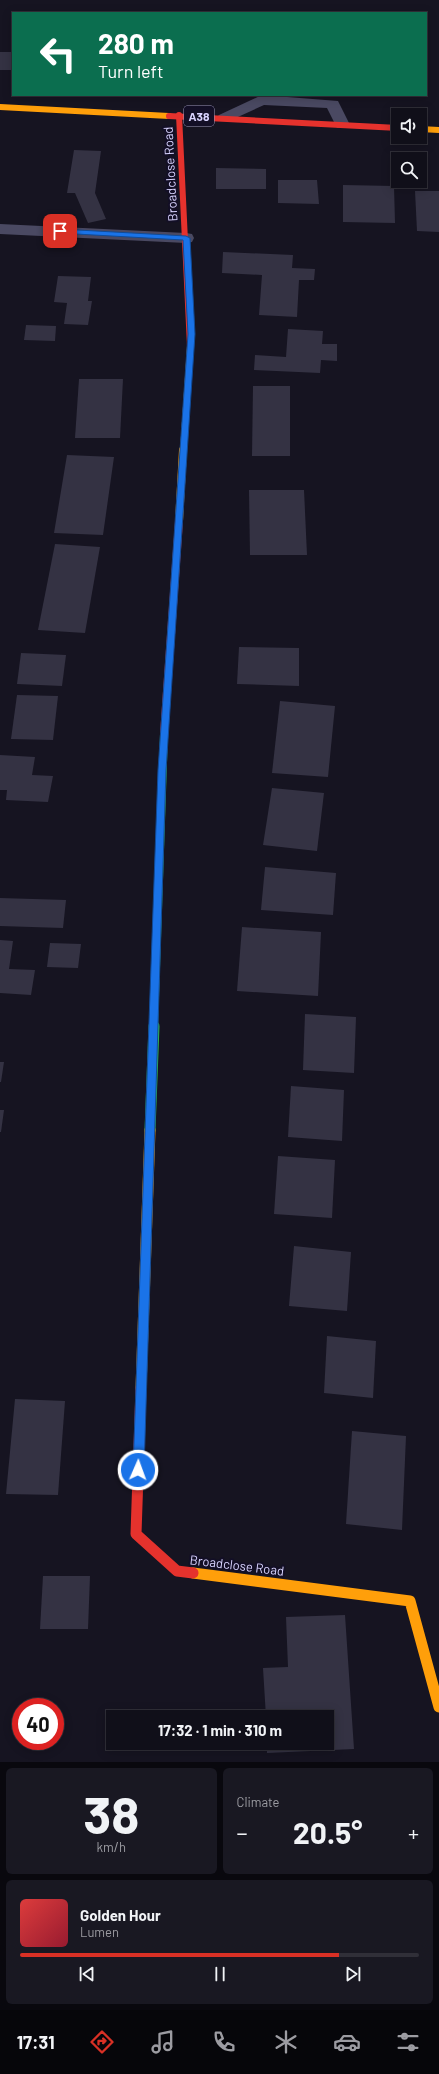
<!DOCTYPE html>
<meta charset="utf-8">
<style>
:root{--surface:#100f19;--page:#191822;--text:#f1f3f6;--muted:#9c9ca2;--line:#302f38;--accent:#d93025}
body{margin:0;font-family:Barlow,sans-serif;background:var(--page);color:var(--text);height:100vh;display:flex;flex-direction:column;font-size:15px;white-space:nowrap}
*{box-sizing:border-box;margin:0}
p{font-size:13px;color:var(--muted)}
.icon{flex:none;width:22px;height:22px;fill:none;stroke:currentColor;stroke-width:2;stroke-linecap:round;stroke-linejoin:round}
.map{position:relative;height:1762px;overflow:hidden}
.sheet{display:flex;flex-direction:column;gap:6px;padding:6px;background:#09080e;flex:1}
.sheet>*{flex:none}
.banner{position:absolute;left:12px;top:12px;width:415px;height:84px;border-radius:0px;box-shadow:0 2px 10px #0003,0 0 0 1px var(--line);background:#0b6e4f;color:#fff;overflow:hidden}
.fabs{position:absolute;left:391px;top:108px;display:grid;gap:8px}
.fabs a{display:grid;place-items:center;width:36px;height:36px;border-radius:0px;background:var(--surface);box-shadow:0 2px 10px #0003,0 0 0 1px var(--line);font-size:20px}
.speed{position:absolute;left:12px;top:1698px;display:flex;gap:8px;font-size:20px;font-weight:700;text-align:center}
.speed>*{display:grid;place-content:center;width:52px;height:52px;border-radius:50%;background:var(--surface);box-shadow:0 2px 10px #0003,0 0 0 1px var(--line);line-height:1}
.speed .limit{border:6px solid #d22;background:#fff;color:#111}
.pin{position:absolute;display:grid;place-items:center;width:34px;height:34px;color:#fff;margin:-17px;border-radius:8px;box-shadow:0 2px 6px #0006}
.me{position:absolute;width:44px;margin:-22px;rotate:2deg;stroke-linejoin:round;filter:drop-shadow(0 0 3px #0008)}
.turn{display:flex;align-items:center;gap:14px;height:84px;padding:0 20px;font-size:18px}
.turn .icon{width:52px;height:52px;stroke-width:2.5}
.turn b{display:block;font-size:28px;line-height:34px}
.big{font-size:30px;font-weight:700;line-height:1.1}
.sheet .tile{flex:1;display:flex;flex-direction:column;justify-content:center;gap:6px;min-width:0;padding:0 14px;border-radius:6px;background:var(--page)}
.sheet .dial{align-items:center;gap:0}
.dial b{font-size:52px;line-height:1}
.song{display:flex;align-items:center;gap:12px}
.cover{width:48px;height:48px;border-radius:6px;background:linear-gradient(135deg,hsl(0 70% 55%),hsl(350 70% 35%))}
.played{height:4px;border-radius:2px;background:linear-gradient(90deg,var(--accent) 80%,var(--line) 80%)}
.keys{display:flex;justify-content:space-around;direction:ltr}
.heat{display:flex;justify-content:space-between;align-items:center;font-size:22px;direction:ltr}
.sheet .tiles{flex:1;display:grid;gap:6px;grid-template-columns:1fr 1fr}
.tile:last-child{grid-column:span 2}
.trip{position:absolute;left:106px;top:1710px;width:228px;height:40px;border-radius:0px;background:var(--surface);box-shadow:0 2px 10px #0003,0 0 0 1px var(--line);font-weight:700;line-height:40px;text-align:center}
.tab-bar{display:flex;height:64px;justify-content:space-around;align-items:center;background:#06060a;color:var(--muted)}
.tab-bar .icon{width:28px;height:28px}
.tab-bar .current{color:var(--accent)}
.tab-bar b{font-size:18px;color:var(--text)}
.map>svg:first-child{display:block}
.building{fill:#343243}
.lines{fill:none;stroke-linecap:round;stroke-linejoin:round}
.lane{fill:#4a4962;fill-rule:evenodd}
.fast-far1{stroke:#30b455;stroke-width:8}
.fast{stroke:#30b455;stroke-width:11}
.slow-far2{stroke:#ff9f0a;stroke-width:6}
.slow-far1{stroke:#ff9f0a;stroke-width:8}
.slow{stroke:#ff9f0a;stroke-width:11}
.jam-far2{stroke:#e5322d;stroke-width:6}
.jam-far1{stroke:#e5322d;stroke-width:8}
.jam{stroke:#e5322d;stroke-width:11}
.route{fill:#1a73e8;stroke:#114b97}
.labels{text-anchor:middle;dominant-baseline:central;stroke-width:4;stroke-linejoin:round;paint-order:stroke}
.shield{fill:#130f26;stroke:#9e99be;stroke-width:1}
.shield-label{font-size:12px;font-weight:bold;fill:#d9d4ff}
.street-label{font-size:13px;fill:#d9d4ff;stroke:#130f26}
</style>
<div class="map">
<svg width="439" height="1762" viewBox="0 0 439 1762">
<rect width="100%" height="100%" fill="#161421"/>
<!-- building -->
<g class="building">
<rect x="0" y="52" width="13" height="18"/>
<polygon points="74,150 101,151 95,193 106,219 88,223 75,193 67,193"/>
<polygon points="216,168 266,169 266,189 216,189"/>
<polygon points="278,180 317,180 319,204 278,203"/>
<polygon points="343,185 394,186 395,223 343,222"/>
<polygon points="415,191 439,191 439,232 417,231"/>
<polygon points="223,252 293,255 292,268 315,269 314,280 299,280 297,317 259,315 262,275 222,273"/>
<polygon points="58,276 91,277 88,301 92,301 88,325 64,324 67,303 54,302"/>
<polygon points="26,325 56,326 55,341 24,340"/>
<polygon points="288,329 323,331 322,344 337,344 337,361 321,360 320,373 254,370 255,355 286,357"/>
<polygon points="79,379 123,379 120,438 75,438"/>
<polygon points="253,386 290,386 290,456 252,456"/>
<polygon points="67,455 114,457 103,535 54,533"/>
<polygon points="249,490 304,490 307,555 250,555"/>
<polygon points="55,544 100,547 85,633 38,630"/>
<polygon points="239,647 299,648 299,686 237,684"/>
<polygon points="21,653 66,655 62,686 17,684"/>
<polygon points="17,695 58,696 53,740 11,739"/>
<polygon points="280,701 335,706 328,777 272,773"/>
<polygon points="0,755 35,757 32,775 53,776 48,802 6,800 7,790 0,790"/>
<polygon points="272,788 324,793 317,851 263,845"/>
<polygon points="265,867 336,873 333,915 261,910"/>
<polygon points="0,898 66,900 63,928 0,926"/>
<polygon points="242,927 321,932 318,996 237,991"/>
<polygon points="0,940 13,941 9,969 35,970 31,995 0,993"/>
<polygon points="50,943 81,944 78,968 47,967"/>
<polygon points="305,1014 356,1017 354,1073 303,1070"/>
<polygon points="0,1062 4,1062 1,1082 0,1082"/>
<polygon points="291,1086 344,1090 342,1141 288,1137"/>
<polygon points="0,1110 4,1110 1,1132 0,1132"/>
<polygon points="278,1156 335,1160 332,1218 274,1214"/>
<polygon points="294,1246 351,1252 347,1311 289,1306"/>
<polygon points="327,1336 376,1341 373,1398 324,1393"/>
<polygon points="15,1399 65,1401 58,1495 6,1494"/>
<polygon points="352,1431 406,1436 402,1530 346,1524"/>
<polygon points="43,1576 90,1576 88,1629 40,1629"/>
<polygon points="345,1615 354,1749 267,1753 267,1743 327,1743 327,1717 266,1717 263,1668 288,1667 286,1617"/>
</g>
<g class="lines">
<!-- lane -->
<g class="lane">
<polygon points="262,95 338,101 350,125 347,128 337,128 327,108 264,105 229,121 219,121 216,118 219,115"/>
<polygon points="0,224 186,233 192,234 194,238 192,242 186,243 0,234"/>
</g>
<!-- fast-far1 -->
<polyline class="fast-far1" points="154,1027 164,734"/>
<!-- fast -->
<polyline class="fast" points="150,1130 154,1026"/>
<!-- slow-far2 -->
<g class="slow-far2">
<polyline points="0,107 169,116"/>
<polyline points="420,129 439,130"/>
<polyline points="183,451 190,346"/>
</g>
<!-- slow-far1 -->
<polyline class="slow-far1" points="179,521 183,450"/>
<!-- slow -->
<g class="slow">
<polyline points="141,1388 150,1130"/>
<polyline points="193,1573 410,1601 439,1707"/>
</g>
<!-- jam-far2 -->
<g class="jam-far2">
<polyline points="179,115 190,346"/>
<polyline points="169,116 398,128"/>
</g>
<!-- jam-far1 -->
<polyline class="jam-far1" points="164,734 179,521"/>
<!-- jam -->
<polyline class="jam" points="141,1388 136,1534 177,1571 193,1573"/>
</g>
<!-- route -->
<polygon class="route" points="60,229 186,236 190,238 195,334 166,770 144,1470 142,1474 138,1476 134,1474 133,1470 158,770 188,334 183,240 58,233 57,231"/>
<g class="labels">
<!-- shield labels -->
<rect class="shield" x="184" y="106" width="30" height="20" rx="3"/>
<g class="shield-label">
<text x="199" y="116">A38</text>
</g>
<!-- street labels -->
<g class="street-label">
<text transform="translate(170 174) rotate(-93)">Broadclose Road</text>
<text transform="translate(237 1565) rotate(7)">Broadclose Road</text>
</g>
</g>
</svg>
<div class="fabs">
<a><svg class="icon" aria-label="sound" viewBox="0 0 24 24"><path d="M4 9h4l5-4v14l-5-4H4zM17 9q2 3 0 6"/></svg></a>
<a><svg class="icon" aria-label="search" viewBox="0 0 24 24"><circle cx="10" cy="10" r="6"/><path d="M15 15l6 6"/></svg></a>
</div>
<div class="speed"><div class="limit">40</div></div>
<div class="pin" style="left:60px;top:231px;background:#d93025"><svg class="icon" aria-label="arrive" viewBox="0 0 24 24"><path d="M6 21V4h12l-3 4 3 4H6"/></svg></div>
<svg class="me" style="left:138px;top:1470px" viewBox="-20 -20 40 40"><circle r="17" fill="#1a73e8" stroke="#fff" stroke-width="3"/><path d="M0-11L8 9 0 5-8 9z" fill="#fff"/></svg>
<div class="trip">17:32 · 1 min · 310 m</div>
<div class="banner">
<div class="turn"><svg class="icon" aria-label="left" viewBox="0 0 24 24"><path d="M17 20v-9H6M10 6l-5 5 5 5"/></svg><div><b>280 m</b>Turn left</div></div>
</div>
</div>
<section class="sheet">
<div class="tiles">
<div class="tile dial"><b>38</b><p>km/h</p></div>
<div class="tile"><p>Climate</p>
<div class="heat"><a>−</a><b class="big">20.5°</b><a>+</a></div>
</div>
<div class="tile">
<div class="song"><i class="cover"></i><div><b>Golden Hour</b><p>Lumen</p></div></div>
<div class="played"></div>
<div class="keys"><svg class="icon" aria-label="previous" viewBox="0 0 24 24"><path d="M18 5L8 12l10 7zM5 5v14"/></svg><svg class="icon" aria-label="pause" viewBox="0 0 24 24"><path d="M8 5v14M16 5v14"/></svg><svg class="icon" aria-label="next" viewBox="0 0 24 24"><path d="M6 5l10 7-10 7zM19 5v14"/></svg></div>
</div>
</div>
</section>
<nav class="tab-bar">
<b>17:31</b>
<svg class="icon current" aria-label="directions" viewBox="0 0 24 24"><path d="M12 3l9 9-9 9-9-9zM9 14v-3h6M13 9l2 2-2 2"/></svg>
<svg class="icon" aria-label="music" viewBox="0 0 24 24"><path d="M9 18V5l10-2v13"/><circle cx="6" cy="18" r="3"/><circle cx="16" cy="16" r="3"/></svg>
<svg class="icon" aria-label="phone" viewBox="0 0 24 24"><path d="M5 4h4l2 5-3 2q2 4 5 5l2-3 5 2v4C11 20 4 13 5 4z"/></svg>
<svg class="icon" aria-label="climate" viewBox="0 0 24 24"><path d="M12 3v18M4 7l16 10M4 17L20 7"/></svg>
<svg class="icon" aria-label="car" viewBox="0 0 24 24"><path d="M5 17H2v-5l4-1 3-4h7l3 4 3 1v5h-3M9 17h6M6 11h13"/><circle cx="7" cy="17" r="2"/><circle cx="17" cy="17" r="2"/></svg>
<svg class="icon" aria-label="filters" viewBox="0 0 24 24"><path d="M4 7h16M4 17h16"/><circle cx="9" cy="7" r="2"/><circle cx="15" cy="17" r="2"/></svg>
</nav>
